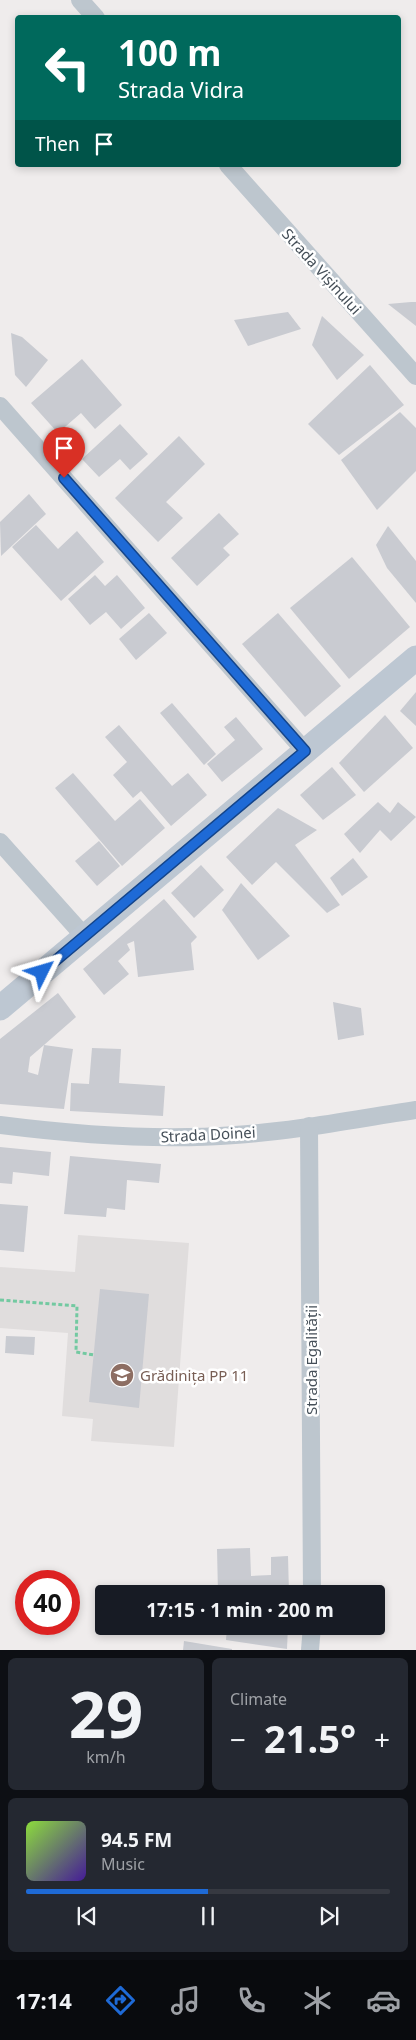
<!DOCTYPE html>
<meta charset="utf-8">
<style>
:root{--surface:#171b24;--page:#242831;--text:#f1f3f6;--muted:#9ea1a6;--line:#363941;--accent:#1e6ad6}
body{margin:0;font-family:"Noto Sans",sans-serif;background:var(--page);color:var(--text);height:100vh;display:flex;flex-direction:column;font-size:19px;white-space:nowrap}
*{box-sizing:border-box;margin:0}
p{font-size:16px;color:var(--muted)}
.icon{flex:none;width:28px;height:28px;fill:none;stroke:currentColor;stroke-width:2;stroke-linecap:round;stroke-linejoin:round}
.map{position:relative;height:1650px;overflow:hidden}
.sheet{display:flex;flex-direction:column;gap:8px;padding:8px;background:#0d0f14;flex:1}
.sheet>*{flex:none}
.hud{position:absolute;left:15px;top:15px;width:386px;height:152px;border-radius:5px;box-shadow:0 2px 8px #0003;background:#00695c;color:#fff;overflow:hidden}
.speed{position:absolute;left:15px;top:1570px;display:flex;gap:10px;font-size:25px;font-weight:700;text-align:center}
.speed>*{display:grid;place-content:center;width:65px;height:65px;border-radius:50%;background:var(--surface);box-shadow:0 2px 8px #0003;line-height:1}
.speed .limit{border:8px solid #d22;background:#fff;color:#111}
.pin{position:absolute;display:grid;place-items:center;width:42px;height:42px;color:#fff;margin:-51px -21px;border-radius:50% 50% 50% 0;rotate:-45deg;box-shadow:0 0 5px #0007}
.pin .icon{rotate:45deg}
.me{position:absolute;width:55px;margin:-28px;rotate:50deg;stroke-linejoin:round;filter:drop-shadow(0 0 4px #0008)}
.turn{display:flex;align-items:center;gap:18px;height:105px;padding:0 20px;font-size:22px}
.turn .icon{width:65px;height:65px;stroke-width:2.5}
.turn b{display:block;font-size:35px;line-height:42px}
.then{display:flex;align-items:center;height:48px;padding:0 20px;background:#0003;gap:10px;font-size:19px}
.big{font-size:38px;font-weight:700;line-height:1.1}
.sheet .widget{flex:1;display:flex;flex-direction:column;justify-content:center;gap:8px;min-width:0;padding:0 18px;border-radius:8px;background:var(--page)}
.sheet .dial{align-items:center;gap:0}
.dial b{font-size:65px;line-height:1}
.song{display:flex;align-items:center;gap:15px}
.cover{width:60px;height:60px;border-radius:8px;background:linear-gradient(135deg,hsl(90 70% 55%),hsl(260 70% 35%))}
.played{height:5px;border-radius:2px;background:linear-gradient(90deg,var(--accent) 50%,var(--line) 50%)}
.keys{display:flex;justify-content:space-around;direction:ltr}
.heat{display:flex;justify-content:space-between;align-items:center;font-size:28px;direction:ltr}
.sheet .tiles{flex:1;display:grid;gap:8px;grid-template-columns:1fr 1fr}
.widget:last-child{grid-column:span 2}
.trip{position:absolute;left:95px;top:1585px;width:290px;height:50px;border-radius:5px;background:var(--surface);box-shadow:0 2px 8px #0003;font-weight:700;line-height:50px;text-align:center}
.tab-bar{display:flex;height:80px;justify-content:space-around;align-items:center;background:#090b0e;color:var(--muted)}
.tab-bar .icon{width:35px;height:35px}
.tab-bar .on{color:var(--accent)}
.tab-bar b{font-size:22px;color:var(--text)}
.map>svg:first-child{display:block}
.education{fill:#e0dddd}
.building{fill:#c9cbd1;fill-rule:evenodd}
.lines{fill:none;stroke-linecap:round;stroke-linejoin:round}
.path{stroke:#73c9a1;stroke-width:3;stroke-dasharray:4 2.5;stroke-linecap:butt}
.street{stroke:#bdc6ce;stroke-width:18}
.secondary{stroke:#bdc7d2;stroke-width:25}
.route-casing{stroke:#14458b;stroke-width:12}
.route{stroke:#1e6ad6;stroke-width:9}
.labels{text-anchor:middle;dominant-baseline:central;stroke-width:5;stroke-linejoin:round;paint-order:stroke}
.street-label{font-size:15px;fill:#454f58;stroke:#fff}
.education-label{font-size:15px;fill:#785e54;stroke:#fff;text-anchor:start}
</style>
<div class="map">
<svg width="416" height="1650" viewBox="0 0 416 1650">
<rect width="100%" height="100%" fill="#efecec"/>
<!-- education -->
<polygon class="education" points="78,1235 189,1243 174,1447 91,1441 93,1419 62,1416 68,1333 0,1328 0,1267 75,1272"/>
<!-- building -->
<g class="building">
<polygon points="411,302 416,302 416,326 388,304"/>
<polygon points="288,312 301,329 248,346 234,320"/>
<polygon points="322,316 364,355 337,380 312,345"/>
<polygon points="11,333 22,337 48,360 26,387 15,375"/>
<polygon points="82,359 122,405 95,429 81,413 58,433 31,403"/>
<polygon points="370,365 404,405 339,455 308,424"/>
<polygon points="400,412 416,428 416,471 377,510 341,460"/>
<polygon points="120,424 148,454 130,470 120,459 99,477 82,459"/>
<polygon points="179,436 205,464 166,502 183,518 158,542 115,498"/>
<polygon points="29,494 46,514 1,556 0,522"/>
<polygon points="219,513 239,534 223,548 230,555 197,586 171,558"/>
<polygon points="36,525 58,549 77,531 104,562 61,601 12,547"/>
<polygon points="388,526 416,561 416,603 387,568 376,545"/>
<polygon points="352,557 410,627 349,679 290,608"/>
<polygon points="95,575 105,586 117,575 145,608 121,629 106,612 90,625 68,599"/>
<polygon points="149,613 167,633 136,660 119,639"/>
<polygon points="278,613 341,686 305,717 242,644"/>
<polygon points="416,692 416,726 400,711"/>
<polygon points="172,703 216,754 204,765 160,713"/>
<polygon points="385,715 413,748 364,792 339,763"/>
<polygon points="236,717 263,749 222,782 207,764 235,740 224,727"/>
<polygon points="119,725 172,786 188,773 207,795 171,826 141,791 133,798 113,775 127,762 105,737"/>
<polygon points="332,767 356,795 323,820 300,795"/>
<polygon points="73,773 115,821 140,799 165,828 122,866 55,788"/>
<polygon points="378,802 390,813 398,802 416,817 391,841 380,830 360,853 344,834"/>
<polygon points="278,808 317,830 295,845 340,905 327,913 276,862 252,885 226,857"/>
<polygon points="99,841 120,866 97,886 75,861"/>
<polygon points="353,858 368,877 342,896 330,878"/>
<polygon points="201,865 224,890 194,918 171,893"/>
<polygon points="241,883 290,936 258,960 222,910"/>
<polygon points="164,899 197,937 191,943 194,970 138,977 134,941 127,944 130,950 118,961 129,974 104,995 83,969"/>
<path d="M 58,993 L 76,1017 L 44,1045 L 73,1049 L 64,1109 L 0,1104 L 0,1039 ZM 44,1045 L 38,1075 L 28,1072 L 30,1057 Z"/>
<polygon points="333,1002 361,1008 364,1035 338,1040"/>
<polygon points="92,1048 121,1049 119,1083 165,1086 163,1116 70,1111 71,1083 89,1084"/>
<polygon points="0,1147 51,1152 49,1176 13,1172 12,1184 0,1183"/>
<polygon points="70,1156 161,1164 159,1183 127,1180 125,1210 107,1208 106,1217 64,1214"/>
<polygon points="0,1204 28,1206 24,1252 0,1250"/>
<polygon points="100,1289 149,1294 139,1408 89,1402"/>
<polygon points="6,1336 35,1337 34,1355 5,1353"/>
<polygon points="250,1548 251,1576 271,1575 271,1557 288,1556 289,1594 218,1594 217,1549"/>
<polygon points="227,1626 288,1626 287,1649 226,1640"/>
<polygon points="184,1641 232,1649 232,1650 183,1650"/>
</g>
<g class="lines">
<!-- path -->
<polyline class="path" points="0,1300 77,1306 76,1352 94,1355"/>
<!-- street -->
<g class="street">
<polyline points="80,0 96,18"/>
<polyline points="228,165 416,376"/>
<polyline points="0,406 305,751"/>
<polyline points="0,842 85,937"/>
<path d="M 0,1125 C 78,1135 156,1141 235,1135 C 296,1131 356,1119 416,1110"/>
<polyline points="309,1126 312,1594"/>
<polyline points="310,1650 312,1626"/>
</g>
<!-- secondary -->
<polyline class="secondary" points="0,1008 416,658"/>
</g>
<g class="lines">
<!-- route casing -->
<g class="route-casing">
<polyline id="route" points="42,972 305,751 64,478"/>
</g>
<!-- route -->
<use href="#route" class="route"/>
</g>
<!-- icons -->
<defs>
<g id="school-disc" transform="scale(1.25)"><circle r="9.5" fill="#8d6e63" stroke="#fff"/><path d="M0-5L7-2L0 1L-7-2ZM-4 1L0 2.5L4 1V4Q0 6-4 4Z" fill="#fff"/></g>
</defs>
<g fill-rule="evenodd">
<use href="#school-disc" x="122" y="1375"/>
</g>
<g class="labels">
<!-- street labels -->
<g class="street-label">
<text transform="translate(322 271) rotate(48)">Strada Vișinului</text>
<text transform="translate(208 1134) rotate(-3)">Strada Doinei</text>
<text transform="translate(311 1360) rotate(-90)">Strada Egalității</text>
</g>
<!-- education labels -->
<g class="education-label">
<text x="140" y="1375">Grădinița PP 11</text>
</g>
</g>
</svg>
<div class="speed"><div class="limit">40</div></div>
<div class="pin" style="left:64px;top:478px;background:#d93025"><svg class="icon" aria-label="arrive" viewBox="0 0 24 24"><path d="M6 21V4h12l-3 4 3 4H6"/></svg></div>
<svg class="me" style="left:42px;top:972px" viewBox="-20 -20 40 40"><path d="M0-17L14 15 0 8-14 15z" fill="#1e6ad6" stroke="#fff" stroke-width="4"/></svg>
<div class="trip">17:15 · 1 min · 200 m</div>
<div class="hud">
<div class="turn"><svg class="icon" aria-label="left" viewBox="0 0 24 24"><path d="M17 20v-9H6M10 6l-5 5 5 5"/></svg><div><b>100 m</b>Strada Vidra</div></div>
<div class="then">Then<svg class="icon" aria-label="arrive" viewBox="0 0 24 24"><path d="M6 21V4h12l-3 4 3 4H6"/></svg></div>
</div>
</div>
<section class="sheet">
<div class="tiles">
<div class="widget dial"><b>29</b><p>km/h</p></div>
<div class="widget"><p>Climate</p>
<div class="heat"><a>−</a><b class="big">21.5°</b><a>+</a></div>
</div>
<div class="widget">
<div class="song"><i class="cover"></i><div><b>94.5 FM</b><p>Music</p></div></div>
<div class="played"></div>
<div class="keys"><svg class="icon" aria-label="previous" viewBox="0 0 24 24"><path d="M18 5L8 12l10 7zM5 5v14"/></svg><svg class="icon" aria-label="pause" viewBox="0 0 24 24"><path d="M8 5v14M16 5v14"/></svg><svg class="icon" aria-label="next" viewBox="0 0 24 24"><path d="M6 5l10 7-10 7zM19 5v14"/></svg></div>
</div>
</div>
</section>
<nav class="tab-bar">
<b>17:14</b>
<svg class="icon on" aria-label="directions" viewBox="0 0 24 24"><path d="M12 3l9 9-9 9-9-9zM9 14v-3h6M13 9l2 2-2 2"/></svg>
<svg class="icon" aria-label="music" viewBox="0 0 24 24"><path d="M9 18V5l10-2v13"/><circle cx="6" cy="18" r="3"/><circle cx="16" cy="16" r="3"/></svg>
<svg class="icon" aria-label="phone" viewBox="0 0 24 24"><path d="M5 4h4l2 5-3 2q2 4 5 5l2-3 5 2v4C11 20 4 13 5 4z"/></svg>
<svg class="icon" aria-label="climate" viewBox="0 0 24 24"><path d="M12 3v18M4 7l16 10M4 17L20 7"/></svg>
<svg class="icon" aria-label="car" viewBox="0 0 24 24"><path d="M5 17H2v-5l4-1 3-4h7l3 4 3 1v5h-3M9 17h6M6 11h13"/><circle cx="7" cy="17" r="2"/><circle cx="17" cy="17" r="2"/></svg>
</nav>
